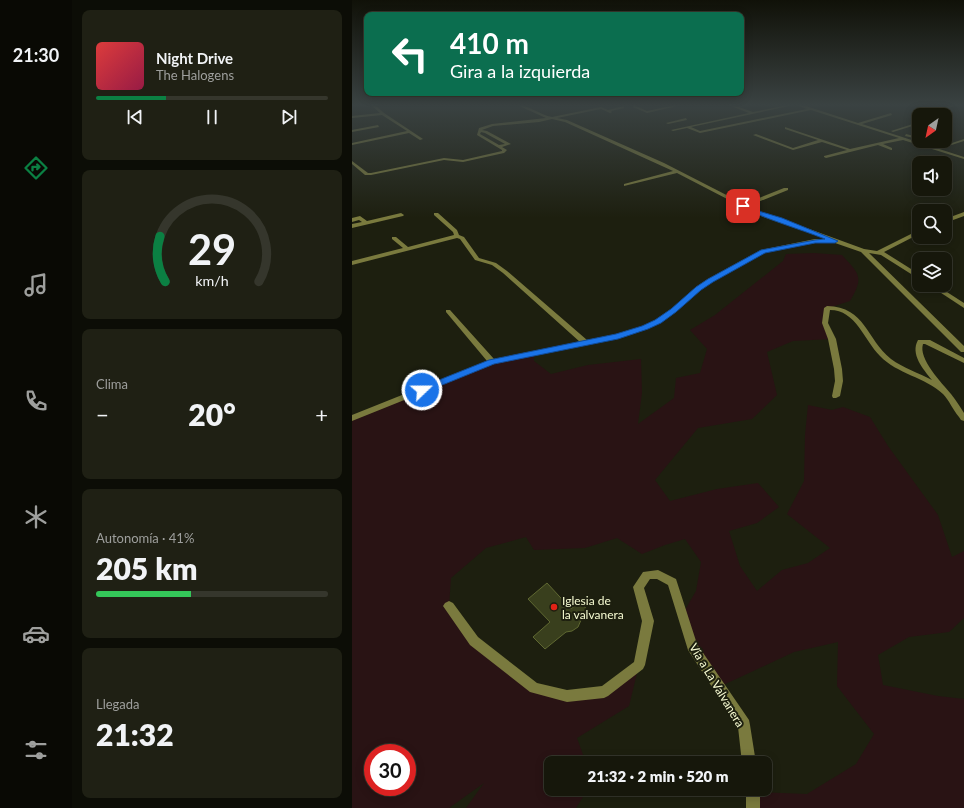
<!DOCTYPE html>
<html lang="es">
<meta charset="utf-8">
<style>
:root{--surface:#16170b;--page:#1f2014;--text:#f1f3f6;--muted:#9e9f9d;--line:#35362c;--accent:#0b8043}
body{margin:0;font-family:Lato,sans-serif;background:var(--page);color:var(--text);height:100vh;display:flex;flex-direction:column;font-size:15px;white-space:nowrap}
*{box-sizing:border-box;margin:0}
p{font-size:13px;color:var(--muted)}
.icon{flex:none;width:22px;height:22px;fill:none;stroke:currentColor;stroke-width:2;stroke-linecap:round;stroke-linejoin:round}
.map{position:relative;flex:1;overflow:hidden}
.side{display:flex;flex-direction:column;gap:10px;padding:10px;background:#0c0d06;width:280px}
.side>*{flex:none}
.hud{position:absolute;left:12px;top:12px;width:380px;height:84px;border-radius:8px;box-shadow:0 2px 10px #0003,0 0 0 1px var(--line);background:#0b6e4f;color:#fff;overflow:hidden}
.needle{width:26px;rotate:213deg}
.tools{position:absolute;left:560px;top:108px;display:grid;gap:8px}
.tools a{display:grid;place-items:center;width:40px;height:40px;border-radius:8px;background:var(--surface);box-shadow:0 2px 10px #0003,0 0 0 1px var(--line);font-size:20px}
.speed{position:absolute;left:12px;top:744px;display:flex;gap:8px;font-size:20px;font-weight:700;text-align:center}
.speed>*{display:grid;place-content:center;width:52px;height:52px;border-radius:50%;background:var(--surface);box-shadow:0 2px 10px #0003,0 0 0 1px var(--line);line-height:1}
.speed .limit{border:6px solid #d22;background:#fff;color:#111}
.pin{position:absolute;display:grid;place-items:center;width:34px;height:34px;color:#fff;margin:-17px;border-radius:8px;box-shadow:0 2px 6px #0006}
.me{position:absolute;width:44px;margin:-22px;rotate:68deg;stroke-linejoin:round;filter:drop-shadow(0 0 3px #0008)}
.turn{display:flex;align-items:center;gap:14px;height:84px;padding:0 20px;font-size:18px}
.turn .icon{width:52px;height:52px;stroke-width:2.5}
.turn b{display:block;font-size:28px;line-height:34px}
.big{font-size:30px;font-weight:800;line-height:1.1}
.side .widget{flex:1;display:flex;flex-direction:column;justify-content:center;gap:6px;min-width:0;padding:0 14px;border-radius:8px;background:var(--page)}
.side .dial{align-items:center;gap:0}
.dial svg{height:104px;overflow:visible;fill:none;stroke:var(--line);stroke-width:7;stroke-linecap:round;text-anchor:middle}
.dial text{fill:var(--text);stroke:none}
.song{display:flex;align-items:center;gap:12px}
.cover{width:48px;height:48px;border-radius:6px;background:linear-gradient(135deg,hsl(0 70% 55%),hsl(340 70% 35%))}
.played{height:4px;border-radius:2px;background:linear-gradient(90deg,var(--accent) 30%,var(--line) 30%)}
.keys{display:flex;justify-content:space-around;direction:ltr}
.heat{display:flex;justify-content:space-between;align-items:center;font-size:22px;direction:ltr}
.charge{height:6px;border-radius:3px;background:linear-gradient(90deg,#34c759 41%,var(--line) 0)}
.trip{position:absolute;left:192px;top:756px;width:228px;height:40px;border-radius:8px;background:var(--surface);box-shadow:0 2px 10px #0003,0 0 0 1px var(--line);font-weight:800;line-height:40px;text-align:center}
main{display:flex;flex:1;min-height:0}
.tabs{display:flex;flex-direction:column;width:72px;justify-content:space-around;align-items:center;background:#090904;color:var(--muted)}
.tabs .icon{width:28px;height:28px}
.tabs .active{color:var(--accent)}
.tabs b{font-size:18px;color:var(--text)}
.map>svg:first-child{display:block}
.green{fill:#291314;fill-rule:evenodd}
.building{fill:#393f1d;stroke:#5f6831}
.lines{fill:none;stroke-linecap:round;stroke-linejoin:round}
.minor{fill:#7a7a3e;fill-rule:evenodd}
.route{fill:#1a73e8;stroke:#114b97}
.poi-dot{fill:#e22316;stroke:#1d1f0f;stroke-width:1.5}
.labels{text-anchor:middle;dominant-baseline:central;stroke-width:4;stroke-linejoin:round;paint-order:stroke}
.near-poi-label{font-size:12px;fill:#f7fbd2;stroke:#1d1f0f;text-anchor:start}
.near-street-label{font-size:12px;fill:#f7fbd2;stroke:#1d1f0f}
</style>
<main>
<nav class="tabs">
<b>21:30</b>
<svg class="icon active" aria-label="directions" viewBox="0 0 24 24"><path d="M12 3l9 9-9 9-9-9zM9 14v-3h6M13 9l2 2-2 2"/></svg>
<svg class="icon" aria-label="music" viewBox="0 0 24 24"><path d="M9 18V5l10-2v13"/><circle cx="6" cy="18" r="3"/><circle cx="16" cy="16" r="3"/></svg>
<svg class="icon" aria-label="phone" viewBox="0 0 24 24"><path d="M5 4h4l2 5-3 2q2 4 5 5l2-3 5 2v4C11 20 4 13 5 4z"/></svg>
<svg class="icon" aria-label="climate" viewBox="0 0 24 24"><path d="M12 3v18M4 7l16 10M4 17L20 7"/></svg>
<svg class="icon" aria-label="car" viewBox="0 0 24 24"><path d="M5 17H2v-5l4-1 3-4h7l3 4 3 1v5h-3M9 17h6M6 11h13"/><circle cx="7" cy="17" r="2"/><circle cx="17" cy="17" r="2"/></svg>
<svg class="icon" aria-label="filters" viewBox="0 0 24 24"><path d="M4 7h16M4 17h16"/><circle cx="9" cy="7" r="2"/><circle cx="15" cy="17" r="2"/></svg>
</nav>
<section class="side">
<div class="widget">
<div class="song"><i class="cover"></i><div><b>Night Drive</b><p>The Halogens</p></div></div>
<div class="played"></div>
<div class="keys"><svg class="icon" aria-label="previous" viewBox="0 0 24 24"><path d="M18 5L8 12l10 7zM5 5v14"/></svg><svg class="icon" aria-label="pause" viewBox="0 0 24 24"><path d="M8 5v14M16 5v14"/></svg><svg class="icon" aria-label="next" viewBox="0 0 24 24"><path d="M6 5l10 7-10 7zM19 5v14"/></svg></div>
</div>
<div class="widget dial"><svg viewBox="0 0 100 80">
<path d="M14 69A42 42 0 1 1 86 69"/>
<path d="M14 69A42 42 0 0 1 10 34" stroke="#0b8043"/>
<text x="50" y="56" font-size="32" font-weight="700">29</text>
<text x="50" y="72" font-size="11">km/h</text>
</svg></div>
<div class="widget"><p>Clima</p>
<div class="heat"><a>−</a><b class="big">20°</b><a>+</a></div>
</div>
<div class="widget"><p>Autonomía · 41%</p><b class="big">205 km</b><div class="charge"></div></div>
<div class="widget"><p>Llegada</p><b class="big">21:32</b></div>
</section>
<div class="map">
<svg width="612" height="808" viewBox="0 0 612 808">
<rect width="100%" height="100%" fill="#1d1f0f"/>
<!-- green -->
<path class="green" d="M 462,253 L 490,255 C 508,275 512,277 498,301 L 476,308 L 473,323 L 480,339 L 441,341 L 415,352 L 425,395 L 400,419 L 346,428 L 303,480 L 318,501 L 365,489 L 406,483 L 427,507 L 405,523 L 377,531 L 388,566 L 405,591 L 430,570 L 456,563 L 478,548 L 435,514 L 452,481 L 453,435 L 456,405 L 480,410 L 491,407 L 518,417 L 536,446 L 586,515 L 600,557 L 612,551 L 612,618 L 597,632 L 557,637 L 526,655 L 531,685 L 586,696 L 612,699 L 612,808 L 401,808 L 402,792 L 455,794 L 504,764 L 522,734 L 485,686 L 486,642 L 442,652 L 367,687 L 330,615 L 344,591 L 349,562 L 333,539 L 313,545 L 290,554 L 265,538 L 233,548 L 182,550 L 174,537 L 134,548 L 99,578 L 97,606 L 122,641 L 182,688 L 215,696 L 252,692 L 287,665 L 277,706 L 225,738 L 234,763 L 199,763 L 199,789 L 236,789 L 224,808 L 114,808 L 132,783 L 97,808 L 0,808 L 0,418 L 140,362 L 182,353 L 182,361 L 199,374 L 236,365 L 289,359 L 290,393 L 286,424 L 322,398 L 324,378 L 348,373 L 355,349 L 338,330 L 363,315 L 431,261 L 434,254 ZM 21,753 L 55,753 L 55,787 L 21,787 Z"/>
<!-- building -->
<polygon class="building" points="195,583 219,609 227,602 236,610 229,616 229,620 226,627 220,631 214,632 193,649 181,637 198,622 176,599"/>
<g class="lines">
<!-- minor -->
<g class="minor">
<polygon points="19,105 23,105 32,113 71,139 68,140 57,133 0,145 0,143 55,131 30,115 0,118 0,116 28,113"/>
<path d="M 165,105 C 177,105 188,115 200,117 L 249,107 L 256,110 L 272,106 L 272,108 L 259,111 L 260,112 L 258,113 L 249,109 L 205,118 L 215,120 L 312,163 L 392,204 L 432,188 L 436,188 L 436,190 L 396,206 L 410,213 L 430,219 L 512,249 L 525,251 L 567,230 L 567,234 L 532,252 L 567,274 L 567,279 L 529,255 L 517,253 L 612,346 L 612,352 L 609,352 L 509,252 L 483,243 L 463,243 L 413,252 L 360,281 L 348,289 L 324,311 L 308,322 L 295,328 L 266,338 L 142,364 L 0,421 L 0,415 L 135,361 L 94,312 L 94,310 L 98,310 L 142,359 L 228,342 L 151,273 L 140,265 L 123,260 L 108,239 L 105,238 L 0,265 L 0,261 L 51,248 L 40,239 L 40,237 L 44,237 L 56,247 L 102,235 L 101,232 L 82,215 L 82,213 L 86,213 L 105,230 L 107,235 L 112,237 L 127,258 L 144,263 L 155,271 L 235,340 L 264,334 L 291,326 L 304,320 L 320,309 L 344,287 L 356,279 L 409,250 L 463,239 L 475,239 L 406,215 L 325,173 L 272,186 L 272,184 L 321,171 L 213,122 L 200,119 L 187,122 L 141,126 L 130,130 L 135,131 L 159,144 L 150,147 L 155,150 L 152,153 L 111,162 L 92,160 L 19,175 L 13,175 L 0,164 L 0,161 L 16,173 L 19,173 L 92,158 L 111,160 L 150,151 L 150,150 L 125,135 L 127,128 L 140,124 L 194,118 ZM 129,132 L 133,133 L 153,144 L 147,145 L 128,134 Z"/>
<polygon points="282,105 295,111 323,105 330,105 295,113 281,107 281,105"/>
<polygon points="376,105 381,105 401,112 435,105 442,105 339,127 348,131 455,109 445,105 451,105 506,123 539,113 540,115 510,124 612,157 612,159 551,140 531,144 540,148 540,150 539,150 526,145 474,158 472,157 472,156 495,150 470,142 441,150 401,135 404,134 441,148 466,140 433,129 433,127 498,149 547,138 459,110 348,133 335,128 321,131 319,130 397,113"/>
<polygon points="600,105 606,105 583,112 566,108 568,107 583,110"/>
<polygon points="334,118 335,120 316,124 314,123"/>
<polygon points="567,122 567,124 541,132 539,131"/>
<polygon points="26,125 27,127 0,132 0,130"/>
<polygon points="554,134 562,136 567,134 567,136 562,138 553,136"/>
<polygon points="612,139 612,141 590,148 588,147"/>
<polygon points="612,212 612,216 593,223 593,219"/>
<polygon points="49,213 52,215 51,216 0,228 0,224 10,222 7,220 0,222 0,218 8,216 15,221"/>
<polygon points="577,285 584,285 612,303 612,308"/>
<path d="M 475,306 C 514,307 514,339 539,359 C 551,368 567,373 580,380 C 571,369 558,354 566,340 L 578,340 L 612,358 L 612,363 L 573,344 L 571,344 C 566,359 590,383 599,394 C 604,400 608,407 612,413 L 612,421 L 609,420 L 607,417 C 601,410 597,400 591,394 C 573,377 545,374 528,356 C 512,340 504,310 478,310 L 476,323 L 484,339 L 490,369 L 491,381 L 488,396 L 484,398 L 481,398 L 480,396 L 483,381 L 482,369 L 476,339 L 470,323 L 472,308 Z"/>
<polygon points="306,570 324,579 345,644 397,720 398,725 404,763 390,763 386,727 336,650 316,585 305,579 298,579 292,588 302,621 293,665 291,669 256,696 252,698 215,702 178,692 118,645 91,606 93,603 97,601 101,603 126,637 185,683 215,690 250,686 282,662 290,621 281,587 291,572"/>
<rect x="394" y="789" width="14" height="19"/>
</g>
</g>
<!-- sky -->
<linearGradient id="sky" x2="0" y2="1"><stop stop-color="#101108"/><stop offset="0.48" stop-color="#3a4242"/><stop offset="1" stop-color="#3a4242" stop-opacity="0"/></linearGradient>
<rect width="612" height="218" fill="url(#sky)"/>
<!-- route -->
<path class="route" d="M 389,205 L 393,205 L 410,212 L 430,218 L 486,241 L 483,243 L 463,243 L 413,253 L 361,282 L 349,290 L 324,312 L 309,323 L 296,329 L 266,339 L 142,364 L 73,392 L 70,393 L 66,390 L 67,388 L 137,360 L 264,334 L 290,326 L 303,320 L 319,309 L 344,287 L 356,279 L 409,250 L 463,240 L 473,239 C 445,228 416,220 389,207 Z"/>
<!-- markers -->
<circle class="poi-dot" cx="202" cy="607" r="4"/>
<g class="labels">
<!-- near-poi labels -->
<g class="near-poi-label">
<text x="210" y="600">Iglesia de<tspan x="210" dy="14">la valvanera</tspan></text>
</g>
<!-- near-street labels -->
<g class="near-street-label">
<text transform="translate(365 685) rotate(59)">Vía a La Valvanera</text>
</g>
</g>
</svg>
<div class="tools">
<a><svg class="needle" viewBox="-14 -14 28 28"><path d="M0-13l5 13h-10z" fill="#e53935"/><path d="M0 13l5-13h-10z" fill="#9e9f9d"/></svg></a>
<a><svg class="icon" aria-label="sound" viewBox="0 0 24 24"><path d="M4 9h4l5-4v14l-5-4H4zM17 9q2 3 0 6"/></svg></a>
<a><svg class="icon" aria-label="search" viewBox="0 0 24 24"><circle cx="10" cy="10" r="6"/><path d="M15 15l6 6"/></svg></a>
<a><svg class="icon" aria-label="layers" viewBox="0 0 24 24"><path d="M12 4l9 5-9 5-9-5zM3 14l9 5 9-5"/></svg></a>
</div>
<div class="speed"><div class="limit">30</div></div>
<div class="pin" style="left:391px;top:206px;background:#d93025"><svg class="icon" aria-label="arrive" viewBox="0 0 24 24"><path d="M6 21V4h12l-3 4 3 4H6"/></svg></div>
<svg class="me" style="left:70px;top:390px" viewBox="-20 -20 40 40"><circle r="17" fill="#1a73e8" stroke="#fff" stroke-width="3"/><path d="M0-11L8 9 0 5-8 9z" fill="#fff"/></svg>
<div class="trip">21:32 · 2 min · 520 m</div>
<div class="hud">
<div class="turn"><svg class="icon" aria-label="left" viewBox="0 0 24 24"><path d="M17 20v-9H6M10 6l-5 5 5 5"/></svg><div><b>410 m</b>Gira a la izquierda</div></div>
</div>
</div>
</main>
